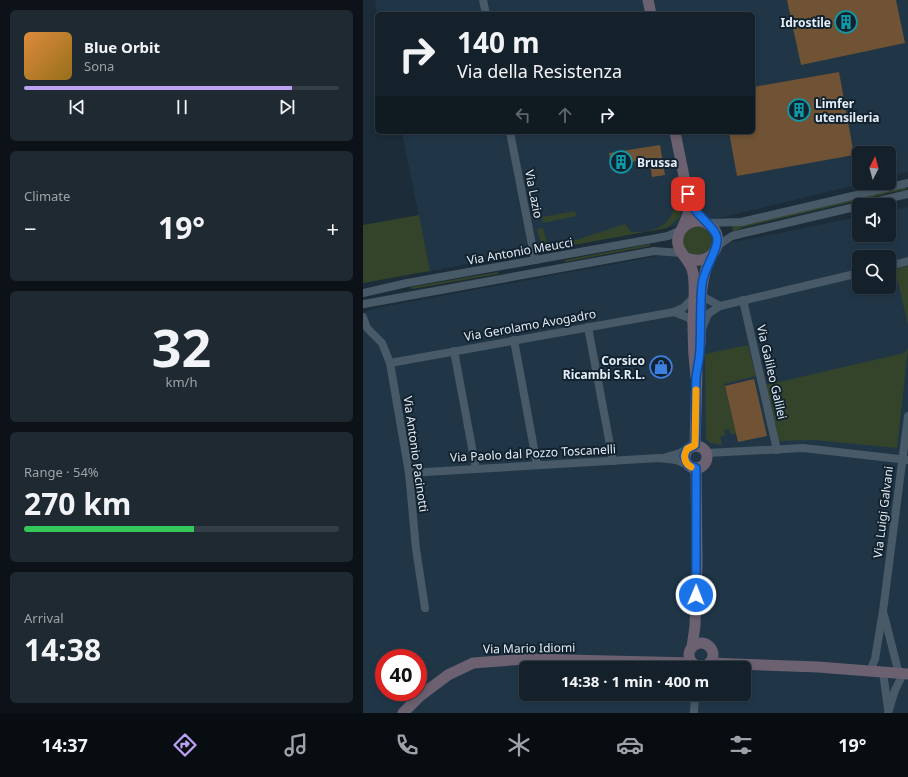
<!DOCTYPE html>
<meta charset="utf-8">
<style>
:root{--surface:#15212a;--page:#1e2932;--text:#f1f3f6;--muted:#9da3a8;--line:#343e47;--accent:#bca0f2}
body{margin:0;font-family:"Noto Sans",sans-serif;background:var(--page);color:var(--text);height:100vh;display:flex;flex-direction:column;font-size:15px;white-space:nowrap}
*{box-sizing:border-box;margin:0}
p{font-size:13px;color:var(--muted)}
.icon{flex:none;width:22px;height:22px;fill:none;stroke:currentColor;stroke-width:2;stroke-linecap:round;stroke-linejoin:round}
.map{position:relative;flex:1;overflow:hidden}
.side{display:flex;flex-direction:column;gap:10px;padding:10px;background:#0c1217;width:363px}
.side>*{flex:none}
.hud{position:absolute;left:12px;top:12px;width:380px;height:122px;border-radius:6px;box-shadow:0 2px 6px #0003,0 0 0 1px var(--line);background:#15212a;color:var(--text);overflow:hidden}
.needle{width:26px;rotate:6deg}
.buttons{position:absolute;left:489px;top:146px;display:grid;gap:8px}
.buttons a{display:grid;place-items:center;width:44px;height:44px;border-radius:6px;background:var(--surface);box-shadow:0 2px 6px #0003,0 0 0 1px var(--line);font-size:20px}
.speed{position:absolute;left:12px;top:649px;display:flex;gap:8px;font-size:20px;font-weight:700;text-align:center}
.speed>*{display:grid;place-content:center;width:52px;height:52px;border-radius:50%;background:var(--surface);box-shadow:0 2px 6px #0003,0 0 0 1px var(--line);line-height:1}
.speed .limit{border:6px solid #d22;background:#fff;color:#111}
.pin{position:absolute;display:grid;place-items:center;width:34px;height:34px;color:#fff;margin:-17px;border-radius:8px;box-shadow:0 2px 6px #0006}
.me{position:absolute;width:44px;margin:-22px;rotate:1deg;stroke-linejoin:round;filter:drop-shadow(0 0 3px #0008)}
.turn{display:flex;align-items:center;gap:14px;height:84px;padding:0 16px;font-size:18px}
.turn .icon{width:52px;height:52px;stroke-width:2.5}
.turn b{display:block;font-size:28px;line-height:34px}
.lanes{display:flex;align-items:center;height:38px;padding:0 16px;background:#0003;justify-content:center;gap:20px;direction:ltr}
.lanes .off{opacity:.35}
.big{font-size:30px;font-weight:700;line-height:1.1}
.side .card{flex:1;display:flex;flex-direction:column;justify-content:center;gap:6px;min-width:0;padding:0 14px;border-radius:6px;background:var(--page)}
.side .dial{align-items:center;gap:0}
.dial b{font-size:52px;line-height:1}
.song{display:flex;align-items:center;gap:12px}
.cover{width:48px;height:48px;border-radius:6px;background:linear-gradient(135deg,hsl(30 70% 55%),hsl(40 70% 35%))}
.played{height:4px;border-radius:2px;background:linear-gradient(90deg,var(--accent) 85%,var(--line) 85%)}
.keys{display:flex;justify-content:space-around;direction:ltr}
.heat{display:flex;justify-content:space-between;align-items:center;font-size:22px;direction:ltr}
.charge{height:6px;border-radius:3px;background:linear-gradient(90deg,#34c759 54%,var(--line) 0)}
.trip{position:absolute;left:156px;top:661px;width:232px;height:40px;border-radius:6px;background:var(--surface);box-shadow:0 2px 6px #0003,0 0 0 1px var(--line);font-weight:700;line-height:40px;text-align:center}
.tab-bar{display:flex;height:64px;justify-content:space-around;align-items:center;background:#080d11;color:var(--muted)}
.tab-bar .icon{width:28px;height:28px}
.tab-bar .active{color:var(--accent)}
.tab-bar b{font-size:18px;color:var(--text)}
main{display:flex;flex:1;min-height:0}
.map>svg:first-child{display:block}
.built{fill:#203647;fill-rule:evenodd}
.green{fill:#34442a}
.building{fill:#705334}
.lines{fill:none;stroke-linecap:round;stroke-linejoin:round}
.street{stroke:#485a67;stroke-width:8}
.secondary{stroke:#6b6171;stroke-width:11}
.route-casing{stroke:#114b97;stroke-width:10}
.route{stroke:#1a73e8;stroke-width:7}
.slow{stroke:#f59e0b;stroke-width:7}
.labels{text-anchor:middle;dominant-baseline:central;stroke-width:4;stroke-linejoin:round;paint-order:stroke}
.poi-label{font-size:12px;font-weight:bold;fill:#e3edf6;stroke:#12222e;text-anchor:end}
.street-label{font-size:12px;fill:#e3edf6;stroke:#12222e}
</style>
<main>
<section class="side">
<div class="card">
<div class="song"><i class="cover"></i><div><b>Blue Orbit</b><p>Sona</p></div></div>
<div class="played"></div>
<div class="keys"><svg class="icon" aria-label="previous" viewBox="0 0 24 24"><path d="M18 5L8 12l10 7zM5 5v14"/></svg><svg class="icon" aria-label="pause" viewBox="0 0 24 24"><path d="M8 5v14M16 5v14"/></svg><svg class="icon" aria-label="next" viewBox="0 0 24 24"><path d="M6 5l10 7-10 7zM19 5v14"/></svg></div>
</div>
<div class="card"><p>Climate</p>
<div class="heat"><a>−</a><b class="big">19°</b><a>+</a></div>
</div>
<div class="card dial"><b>32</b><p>km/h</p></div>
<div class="card"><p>Range · 54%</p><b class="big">270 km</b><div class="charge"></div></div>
<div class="card"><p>Arrival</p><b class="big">14:38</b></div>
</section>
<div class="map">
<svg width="545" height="713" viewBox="0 0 545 713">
<rect width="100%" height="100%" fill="#1c2c38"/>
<!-- built -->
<g class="built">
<polygon points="12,0 545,0 545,172 526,177 526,153 496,153 496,183 501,183 361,217 67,271 39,132 390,132 390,14 14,14"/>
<path d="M 545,207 L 545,713 L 0,713 L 0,313 L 13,308 L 376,241 L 496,217 L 496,235 L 526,235 L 526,211 ZM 496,257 L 526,257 L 526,287 L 496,287 ZM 21,658 L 55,658 L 55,692 L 21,692 ZM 163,668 L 381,668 L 381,694 L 163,694 Z"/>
</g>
<!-- green -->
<g class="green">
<polygon points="543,187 544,189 381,227 370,232 369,226 381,225"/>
<path d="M 318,198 L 317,217 L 304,228 L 183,250 L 179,249 L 174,229 L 180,228 L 184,243 L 192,247 L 262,224 L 268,232 C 291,233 310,226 312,201 Z"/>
<polygon points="212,211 213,216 180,223 179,217"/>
<polygon points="56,215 67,271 0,283 0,225"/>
<circle cx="334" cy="240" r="15"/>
<polygon points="287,244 287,246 202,262 202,260"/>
<polygon points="545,266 545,325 532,269"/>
<polygon points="135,272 135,274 49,289 48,287"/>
<polygon points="385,345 393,376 361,384 373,434 367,434 366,429 361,430 362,436 357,437 359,445 347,443 343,438 342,354"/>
<polygon points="545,349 534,448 451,440 416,441 403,385 541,353"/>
</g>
<!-- building -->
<g class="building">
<polygon points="424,0 533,0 542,43 438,65"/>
<polygon points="476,72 491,155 374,176 366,132 390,132 390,87"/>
<polygon points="297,145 302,175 289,177 286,159 248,165 246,153"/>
<polygon points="391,379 404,436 375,442 362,386"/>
</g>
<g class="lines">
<!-- street -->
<g class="street">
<polyline points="120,0 123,14"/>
<polyline points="147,132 172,260"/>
<polyline points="499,205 545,194"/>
<polyline points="344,223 378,222 545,183"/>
<polyline points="354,246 369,236 381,233 496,206"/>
<polyline points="526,266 545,261"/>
<polyline points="0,293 44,283 289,239 305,236 318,230"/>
<polyline points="339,296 357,306"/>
<polyline points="380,300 414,450"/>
<polyline points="1,304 291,251 319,253"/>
<polyline points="311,312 326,318 330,324"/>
<polyline points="0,317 4,328 19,343 27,363 46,473 53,549 62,608"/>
<polyline points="225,327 250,461"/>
<polyline points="339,329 345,314 357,306 496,273"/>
<polyline points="151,340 174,465"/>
<polyline points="91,351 113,469"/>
<polyline points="27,363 311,312 320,308 331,297"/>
<polyline points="344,453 440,448 545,460"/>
<polyline points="303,457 317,453 324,449"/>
<polyline points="46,473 296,458 313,460 325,465"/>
<polyline points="521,615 536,674"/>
<polyline points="507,671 512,659 520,611 545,416"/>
<polyline points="520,672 525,709"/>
<polyline points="331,713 332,694"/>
<polyline points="525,713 532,690 540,674"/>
</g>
<!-- secondary -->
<g class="secondary">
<polyline points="285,0 288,14"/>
<polyline points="312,132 326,201 325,214 319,229"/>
<path d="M 324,258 C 351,269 367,235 343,223 C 332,217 317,225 315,238 C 312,252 328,259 330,273 C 333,291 330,310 330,328 C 330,345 331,361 333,377"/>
<path d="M 337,344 C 338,314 335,283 348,256"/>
<polyline points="332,445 334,371"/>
<circle cx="333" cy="457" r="11"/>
<circle cx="338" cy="655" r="12"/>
<polyline points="329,647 332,626 334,563 333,468"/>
<polyline points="346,663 455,667 545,674"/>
<polyline points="40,713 57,696 85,675 110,663 162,659 330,663"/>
</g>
</g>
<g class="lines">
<!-- route casing -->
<g class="route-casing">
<path id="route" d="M 325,194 C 329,216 352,224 354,238 C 356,249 341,268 339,284 C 337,305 338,327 337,348 C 337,358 334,368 333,378 C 332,400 334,423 332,445 L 324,449 L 321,456 L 325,465 L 333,468 L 333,595"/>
</g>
<!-- route -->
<use href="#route" class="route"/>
<!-- slow -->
<path class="slow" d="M 328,467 C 321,463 320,456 324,449 L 332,445 L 333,390"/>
</g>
<!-- icons -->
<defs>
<g id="building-ring" transform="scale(1.15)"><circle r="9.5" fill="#12222e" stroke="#0f9aa8" stroke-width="1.5"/><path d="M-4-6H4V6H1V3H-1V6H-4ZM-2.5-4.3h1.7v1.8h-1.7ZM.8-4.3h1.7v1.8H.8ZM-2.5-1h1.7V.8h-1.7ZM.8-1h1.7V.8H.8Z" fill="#0f9aa8"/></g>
<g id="shop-ring" transform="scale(1.15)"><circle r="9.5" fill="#12222e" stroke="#3f7fe0" stroke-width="1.5"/><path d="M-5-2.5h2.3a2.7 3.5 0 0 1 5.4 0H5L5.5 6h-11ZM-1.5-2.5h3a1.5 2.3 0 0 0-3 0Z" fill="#3f7fe0"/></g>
</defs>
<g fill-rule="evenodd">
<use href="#building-ring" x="483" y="22"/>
<use href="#building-ring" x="436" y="110"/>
<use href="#building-ring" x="258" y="162"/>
<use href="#shop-ring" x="298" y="367"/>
</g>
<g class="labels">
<!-- poi labels -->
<g class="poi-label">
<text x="468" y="22">Idrostile</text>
<text x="452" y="103" text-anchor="start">Limfer<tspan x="452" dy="14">utensileria</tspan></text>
<text x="274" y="162" text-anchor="start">Brussa</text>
<text x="282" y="360">Corsico<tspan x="282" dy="14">Ricambi S.R.L.</tspan></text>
</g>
<!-- street labels -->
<g class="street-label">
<text transform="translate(171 194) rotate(79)">Via Lazio</text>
<text transform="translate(157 251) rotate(-10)">Via Antonio Meucci</text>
<text transform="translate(167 325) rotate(-10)">Via Gerolamo Avogadro</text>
<text transform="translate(409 372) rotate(77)">Via Galileo Galilei</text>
<text transform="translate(170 453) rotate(-3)">Via Paolo dal Pozzo Toscanelli</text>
<text transform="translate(53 454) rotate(82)">Via Antonio Pacinotti</text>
<text transform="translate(520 512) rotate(-83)">Via Luigi Galvani</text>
<text transform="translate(166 648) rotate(-1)">Via Mario Idiomi</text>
</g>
</g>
</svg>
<div class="buttons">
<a><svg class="needle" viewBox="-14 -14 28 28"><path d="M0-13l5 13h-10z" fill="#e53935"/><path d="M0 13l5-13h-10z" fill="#9da3a8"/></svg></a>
<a><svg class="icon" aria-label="sound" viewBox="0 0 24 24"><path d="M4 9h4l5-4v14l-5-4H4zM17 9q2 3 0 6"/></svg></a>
<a><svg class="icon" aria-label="search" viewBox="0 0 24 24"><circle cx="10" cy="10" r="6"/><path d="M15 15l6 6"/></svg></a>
</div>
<div class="speed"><div class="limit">40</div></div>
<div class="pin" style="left:325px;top:194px;background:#d93025"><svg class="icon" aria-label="arrive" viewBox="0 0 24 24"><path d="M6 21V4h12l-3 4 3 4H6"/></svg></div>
<svg class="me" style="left:333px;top:595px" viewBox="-20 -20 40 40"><circle r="17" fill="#1a73e8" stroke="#fff" stroke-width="3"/><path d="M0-11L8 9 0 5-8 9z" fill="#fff"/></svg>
<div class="trip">14:38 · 1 min · 400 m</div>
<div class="hud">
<div class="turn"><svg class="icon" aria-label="right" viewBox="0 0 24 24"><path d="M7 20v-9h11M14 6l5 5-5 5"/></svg><div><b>140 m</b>Via della Resistenza</div></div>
<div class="lanes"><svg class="icon off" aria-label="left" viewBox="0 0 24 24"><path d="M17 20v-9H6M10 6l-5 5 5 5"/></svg><svg class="icon off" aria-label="ahead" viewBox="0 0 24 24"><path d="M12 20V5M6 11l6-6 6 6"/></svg><svg class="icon" aria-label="right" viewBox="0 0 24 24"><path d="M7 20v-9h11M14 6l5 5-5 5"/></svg></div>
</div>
</div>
</main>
<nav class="tab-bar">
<b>14:37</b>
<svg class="icon active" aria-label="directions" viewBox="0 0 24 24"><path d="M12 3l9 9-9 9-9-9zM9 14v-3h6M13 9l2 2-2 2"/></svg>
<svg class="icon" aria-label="music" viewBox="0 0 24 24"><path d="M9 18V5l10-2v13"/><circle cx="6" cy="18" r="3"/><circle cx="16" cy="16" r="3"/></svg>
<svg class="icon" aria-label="phone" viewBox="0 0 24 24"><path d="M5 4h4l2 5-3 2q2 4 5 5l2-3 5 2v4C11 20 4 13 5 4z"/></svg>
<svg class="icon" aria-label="climate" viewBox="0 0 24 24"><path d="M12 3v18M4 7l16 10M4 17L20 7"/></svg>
<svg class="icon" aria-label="car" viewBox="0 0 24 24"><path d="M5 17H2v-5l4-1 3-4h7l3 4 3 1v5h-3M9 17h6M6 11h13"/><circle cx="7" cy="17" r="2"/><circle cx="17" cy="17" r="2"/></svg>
<svg class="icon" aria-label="filters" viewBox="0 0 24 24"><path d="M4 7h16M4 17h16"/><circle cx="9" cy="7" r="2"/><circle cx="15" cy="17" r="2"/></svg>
<b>19°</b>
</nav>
